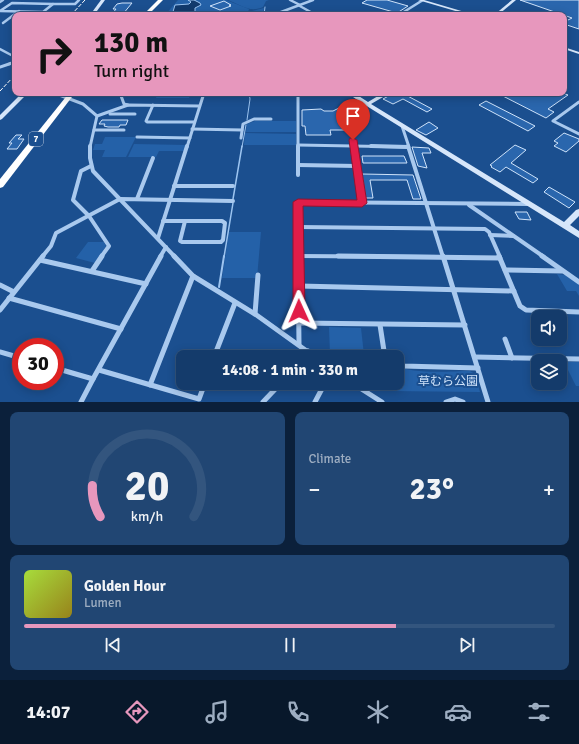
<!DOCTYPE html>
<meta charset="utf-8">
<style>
:root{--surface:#143b6b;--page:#214673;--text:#f1f3f6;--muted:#9dadc1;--line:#33557e;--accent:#e797bd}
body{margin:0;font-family:Signika,"Noto Sans JP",sans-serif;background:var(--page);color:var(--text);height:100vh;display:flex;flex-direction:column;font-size:15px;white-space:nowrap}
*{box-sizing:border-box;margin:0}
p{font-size:13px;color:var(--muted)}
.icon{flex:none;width:22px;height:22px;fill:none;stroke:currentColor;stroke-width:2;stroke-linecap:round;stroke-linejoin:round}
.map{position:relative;height:402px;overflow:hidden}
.panel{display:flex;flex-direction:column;gap:10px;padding:10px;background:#0b203b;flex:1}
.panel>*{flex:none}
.banner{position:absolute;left:12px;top:12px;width:555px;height:84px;border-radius:8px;box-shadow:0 2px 10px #0003,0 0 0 1px var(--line);background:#e797bd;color:#111;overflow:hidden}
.fabs{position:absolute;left:531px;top:310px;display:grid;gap:8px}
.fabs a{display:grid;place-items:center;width:36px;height:36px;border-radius:8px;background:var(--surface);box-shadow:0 2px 10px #0003,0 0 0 1px var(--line);font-size:20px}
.speed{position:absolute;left:12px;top:338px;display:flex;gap:8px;font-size:20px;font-weight:700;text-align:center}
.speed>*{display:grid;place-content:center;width:52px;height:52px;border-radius:50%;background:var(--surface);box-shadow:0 2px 10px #0003,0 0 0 1px var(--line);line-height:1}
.speed .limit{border:6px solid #d22;background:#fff;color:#111}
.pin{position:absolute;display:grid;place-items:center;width:34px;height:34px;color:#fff;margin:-41px -17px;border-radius:50% 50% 50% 0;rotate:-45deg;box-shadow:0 0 4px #0007}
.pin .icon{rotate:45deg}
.me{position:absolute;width:44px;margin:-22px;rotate:359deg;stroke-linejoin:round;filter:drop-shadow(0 0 3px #0008)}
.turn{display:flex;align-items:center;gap:14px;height:84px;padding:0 16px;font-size:18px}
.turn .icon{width:52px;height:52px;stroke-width:2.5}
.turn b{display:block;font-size:28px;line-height:34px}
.big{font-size:30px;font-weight:700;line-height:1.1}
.panel .widget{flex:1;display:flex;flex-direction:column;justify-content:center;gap:6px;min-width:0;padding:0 14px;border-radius:8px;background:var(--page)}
.panel .dial{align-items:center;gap:0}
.dial svg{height:104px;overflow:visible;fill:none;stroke:var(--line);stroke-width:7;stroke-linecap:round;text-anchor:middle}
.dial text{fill:var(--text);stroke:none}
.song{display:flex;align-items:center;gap:12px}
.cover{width:48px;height:48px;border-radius:6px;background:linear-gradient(135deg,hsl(80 70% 55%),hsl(50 70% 35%))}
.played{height:4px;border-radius:2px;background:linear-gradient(90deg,var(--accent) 70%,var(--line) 70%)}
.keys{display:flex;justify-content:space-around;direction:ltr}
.heat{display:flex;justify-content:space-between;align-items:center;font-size:22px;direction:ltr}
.panel .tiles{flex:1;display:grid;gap:10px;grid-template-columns:1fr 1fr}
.widget:last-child{grid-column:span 2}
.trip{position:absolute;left:176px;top:350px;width:228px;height:40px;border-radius:8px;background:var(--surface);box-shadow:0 2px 10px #0003,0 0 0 1px var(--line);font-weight:700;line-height:40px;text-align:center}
.tabs{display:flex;height:64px;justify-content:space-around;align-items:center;background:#08182b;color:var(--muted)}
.tabs .icon{width:28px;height:28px}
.tabs .on{color:var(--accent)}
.tabs b{font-size:18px;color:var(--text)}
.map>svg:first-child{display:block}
.green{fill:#2461a8}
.water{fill:#123a6d;stroke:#9cc4f0}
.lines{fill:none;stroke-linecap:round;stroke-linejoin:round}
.stream-far2{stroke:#9cc4f0;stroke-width:1}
.stream-far1{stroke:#9cc4f0;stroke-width:1.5}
.stream{stroke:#9cc4f0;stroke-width:2}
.building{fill:#2a66ad;stroke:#cfe3fa}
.street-far3{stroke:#a9c9ee;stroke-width:2.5}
.street-far2{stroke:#a9c9ee;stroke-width:3}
.street-far1{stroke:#a9c9ee;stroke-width:4}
.street{stroke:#a9c9ee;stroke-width:5}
.secondary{fill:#d6e6fa;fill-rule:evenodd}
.highway{fill:#fff;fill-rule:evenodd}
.rail{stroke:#fff;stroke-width:1;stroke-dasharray:4 1.5;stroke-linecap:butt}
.route{fill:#e11d48;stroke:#92132f}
.labels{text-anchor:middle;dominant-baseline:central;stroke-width:4;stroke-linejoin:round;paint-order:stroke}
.shield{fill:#1b4f8f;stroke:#bbcadd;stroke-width:1}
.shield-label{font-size:9px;font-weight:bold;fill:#fff}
.near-park-label{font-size:12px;fill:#cfe3fa;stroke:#1b4f8f}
</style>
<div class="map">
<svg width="579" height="402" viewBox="0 0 579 402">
<rect width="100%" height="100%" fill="#1b4f8f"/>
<!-- green -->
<g class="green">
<polygon points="178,0 226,0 249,9 248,12 264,8 263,15 165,15"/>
<path d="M 228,0 L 269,0 L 266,1 L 263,7 C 250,13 241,5 228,0 Z"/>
<polygon points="158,93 191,93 189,98 156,98"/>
<polygon points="255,121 296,121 296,132 246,132 247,124"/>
<polygon points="245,133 296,134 296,145 244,145"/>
<polygon points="105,137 136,137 126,157 102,157 105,150 93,150 95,144 102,144"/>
<polygon points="134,144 186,145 184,151 159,151 156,157 128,157"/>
<polygon points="229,232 261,232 257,278 222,278"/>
<polygon points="88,242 104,242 106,246 95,263 76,258"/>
<polygon points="557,274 566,275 579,284 579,296 576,291 567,291"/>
<polygon points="329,327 361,328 364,355 330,354"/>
<polygon points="564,362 579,362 579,386 576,386"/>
<path d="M 397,365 C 411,375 452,371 470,371 L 475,374 L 480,392 L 390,391 L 389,383 L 397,383 Z"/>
</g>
<!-- water -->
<polygon class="water" points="188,0 194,0 200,3 201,5 195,8 195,12 172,15 175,5 189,4 191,2"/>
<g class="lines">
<!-- stream-far2 -->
<g class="stream-far2">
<polyline points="264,15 265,7"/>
<polyline points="247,120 250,99 249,93"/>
<polyline points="242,147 246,125"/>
</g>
<!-- stream-far1 -->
<g class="stream-far1">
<polyline points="233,199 242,146"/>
<polyline points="224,257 233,203"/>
</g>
<!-- stream -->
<polyline class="stream" points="219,287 224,256"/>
</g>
<!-- building -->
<g class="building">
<polygon points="367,0 387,0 408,6 397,13 362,3"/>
<polygon points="520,0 579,0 579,29 564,24 564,22 572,18"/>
<polygon points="224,1 231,5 229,5 231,6 220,10 210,6"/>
<polygon points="122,3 132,3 123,14 112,14 116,9 113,9 117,4"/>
<polygon points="394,93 402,93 432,109 427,112 403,99 393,104 383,99"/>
<polygon points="497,93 563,93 568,95 548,109 554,112 546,118"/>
<polygon points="486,101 535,126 528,131 479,105"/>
<polygon points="339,108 345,111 347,118 354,118 356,130 330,130 331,135 306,135 305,126 302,126 302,110 321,109 324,111 333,111"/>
<polygon points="102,120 128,120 126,125 120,125 119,127 108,127 104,126 105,124 99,124"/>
<polygon points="429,122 438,128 426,135 416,130"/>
<polygon points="564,133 579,139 579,141 566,152 554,146 558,143 554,141"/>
<polygon points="16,135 22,135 18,139 24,139 17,149 7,149 12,143 9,143"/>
<polygon points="515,145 526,150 511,163 538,179 533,183 506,167 500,172 491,167 492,166 490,165"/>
<polygon points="412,147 429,148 431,153 422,153 427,168 418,166"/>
<polygon points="362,156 404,156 407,163 363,163"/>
<polygon points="362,174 413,175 421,199 413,199 407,180 370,180 373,198 365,198"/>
<polygon points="549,187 575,202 569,208 544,192"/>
<polygon points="515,212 527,212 531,220 519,219"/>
</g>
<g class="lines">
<!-- street-far3 -->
<g class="street-far3">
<polyline points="290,0 300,5"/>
<polyline points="0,2 3,0"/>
<polygon points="12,3 53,4 43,12 0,11"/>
<polyline points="53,4 75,4 79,0"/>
<polyline points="298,5 316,15"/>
<polyline points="273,15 313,0"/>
<polyline points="399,15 423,0"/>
<polyline points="3,23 19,11"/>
<polyline points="0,49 15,57"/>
<polyline points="9,64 15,62"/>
</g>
<!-- street-far2 -->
<g class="street-far2">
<polyline points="0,67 12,63"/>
<polyline points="54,93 83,104 97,116 90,147"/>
<polyline points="120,93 124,104 128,105"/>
<polyline points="298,93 298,147"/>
<polyline points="579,102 553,121 579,134"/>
<polyline points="153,105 146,121 147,122 194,122"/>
<polyline points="110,114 135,114"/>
<polyline points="97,116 128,105 199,106"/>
<polyline points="402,126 409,147"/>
<polyline points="192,129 242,130"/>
<polyline points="94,130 124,130"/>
<polyline points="137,137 190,138"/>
<polyline points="241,138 243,124 254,119 271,119"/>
<polyline points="353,140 354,147"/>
<polyline points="298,145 408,147"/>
<polyline points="187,147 204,93"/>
</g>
<!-- street-far1 -->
<g class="street-far1">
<polyline points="90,146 90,158 93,171 175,257"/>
<polyline points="298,146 298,175"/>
<polyline points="354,146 362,203"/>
<polyline points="371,146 408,147"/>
<polyline points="408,146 443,257"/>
<polyline points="298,165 357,166"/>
<polyline points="91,166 81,171 73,200 89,216 109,246 101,257"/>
<polyline points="174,186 233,186"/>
<polyline points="137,199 153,158"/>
<polyline points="469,205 544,257"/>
<polyline points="163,221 185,221"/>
<polygon points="185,221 222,221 225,223 223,240 221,242 182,242 180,241"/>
<polyline points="298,227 485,229 489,232 500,257"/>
<polyline points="490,235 513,236"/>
<polyline points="158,238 187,146"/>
<polyline points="298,256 439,257"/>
<polyline points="42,257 51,246 56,233 120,199 233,201"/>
<polyline points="160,257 166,247"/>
<polyline points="298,257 298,202 528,204"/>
</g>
<!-- street -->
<g class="street">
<polyline points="174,256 193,276 255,314 315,357"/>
<polyline points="298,256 299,344"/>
<polyline points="338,256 500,258"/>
<polyline points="443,256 488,402"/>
<polyline points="499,256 520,306 526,310 579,312"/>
<polyline points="542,256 579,282"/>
<polyline points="40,260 146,284"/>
<polyline points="505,270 562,271"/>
<polyline points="92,271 102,256"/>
<polyline points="0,285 14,292"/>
<polyline points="299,286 514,291"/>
<polyline points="9,298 121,329"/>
<polyline points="0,310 43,256"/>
<polyline points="255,314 258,275"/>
<polyline points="299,323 465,325"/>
<polyline points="380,325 384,351 391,357"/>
<polyline points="505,339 512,358"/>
<polyline points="0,352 21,358"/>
<polyline points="214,357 235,303"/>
<polyline points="303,357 308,351"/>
<polyline points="475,357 579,359"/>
<polyline points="397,361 403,366 478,368"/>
<polyline points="55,368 93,379 161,256"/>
<polyline points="99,370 199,399 205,383"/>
<polyline points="352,383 382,402"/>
<polyline points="150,385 193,276"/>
<polyline points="81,402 93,379"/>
<polyline points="263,402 281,383"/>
<polyline points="315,402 325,383"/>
<polyline points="446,402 455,399 463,402"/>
</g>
<!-- secondary -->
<g class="secondary">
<polygon points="101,0 105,0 94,15 90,15"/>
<polygon points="418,0 424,0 475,15 469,15"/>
<polygon points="512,0 516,0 498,15 494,15"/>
<polygon points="564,47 579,52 579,54 564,49"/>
<polygon points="22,93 28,93 2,119 0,120 0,115"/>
<polygon points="347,93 354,93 368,102 383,93 390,93 371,104 564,222 576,210 579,209 579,216 570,225 579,231 579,238 365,105"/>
</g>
<!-- highway -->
<g class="highway">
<polygon points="158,0 163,0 148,15 143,15"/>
<polygon points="69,93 75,93 3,187 0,188 0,179"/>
</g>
<!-- rail -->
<g class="rail">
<polyline points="71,15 85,0"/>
<polyline points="0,91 15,75"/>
</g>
</g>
<!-- route -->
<polygon class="route" points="350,138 353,138 357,140 367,203 362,207 303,206 305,311 303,315 299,316 295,315 293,311 293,202 298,199 357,200 349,140"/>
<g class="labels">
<!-- shield labels -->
<rect class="shield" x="29" y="132" width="14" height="14" rx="3"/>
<g class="shield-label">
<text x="36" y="139">7</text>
</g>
<!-- near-park labels -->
<g class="near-park-label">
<text x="448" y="381">草むら公園</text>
</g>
</g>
</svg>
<div class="fabs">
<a><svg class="icon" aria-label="sound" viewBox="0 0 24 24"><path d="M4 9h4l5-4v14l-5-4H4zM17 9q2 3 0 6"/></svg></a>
<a><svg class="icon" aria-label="layers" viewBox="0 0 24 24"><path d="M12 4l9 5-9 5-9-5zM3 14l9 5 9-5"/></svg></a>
</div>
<div class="speed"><div class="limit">30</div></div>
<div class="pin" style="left:353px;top:140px;background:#d93025"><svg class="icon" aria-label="arrive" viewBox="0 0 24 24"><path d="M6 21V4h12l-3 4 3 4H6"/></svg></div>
<svg class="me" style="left:299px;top:311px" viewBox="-20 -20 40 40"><path d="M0-17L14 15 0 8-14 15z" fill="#e11d48" stroke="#fff" stroke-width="4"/></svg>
<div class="trip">14:08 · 1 min · 330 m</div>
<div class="banner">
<div class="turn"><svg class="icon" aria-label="right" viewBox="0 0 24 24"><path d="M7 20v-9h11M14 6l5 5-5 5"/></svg><div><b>130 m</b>Turn right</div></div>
</div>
</div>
<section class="panel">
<div class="tiles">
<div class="widget dial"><svg viewBox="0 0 100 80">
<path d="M14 69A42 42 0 1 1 86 69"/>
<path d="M14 69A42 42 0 0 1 8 45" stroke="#e797bd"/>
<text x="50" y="56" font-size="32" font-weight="700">20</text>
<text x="50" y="72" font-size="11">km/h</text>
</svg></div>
<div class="widget"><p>Climate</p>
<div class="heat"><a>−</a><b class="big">23°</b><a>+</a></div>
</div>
<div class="widget">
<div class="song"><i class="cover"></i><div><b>Golden Hour</b><p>Lumen</p></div></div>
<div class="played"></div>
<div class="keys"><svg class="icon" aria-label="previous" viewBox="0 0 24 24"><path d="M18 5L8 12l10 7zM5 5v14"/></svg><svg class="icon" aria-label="pause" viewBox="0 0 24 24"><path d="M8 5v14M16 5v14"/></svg><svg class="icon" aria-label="next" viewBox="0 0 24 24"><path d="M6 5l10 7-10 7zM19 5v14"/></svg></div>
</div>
</div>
</section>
<nav class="tabs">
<b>14:07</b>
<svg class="icon on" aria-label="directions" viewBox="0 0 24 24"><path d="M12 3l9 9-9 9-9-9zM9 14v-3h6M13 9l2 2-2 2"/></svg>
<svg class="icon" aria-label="music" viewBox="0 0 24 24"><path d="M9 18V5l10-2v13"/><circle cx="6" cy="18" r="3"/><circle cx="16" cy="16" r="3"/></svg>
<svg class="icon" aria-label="phone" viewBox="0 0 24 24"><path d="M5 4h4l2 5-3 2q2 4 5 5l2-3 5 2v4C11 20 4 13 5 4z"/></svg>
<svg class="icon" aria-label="climate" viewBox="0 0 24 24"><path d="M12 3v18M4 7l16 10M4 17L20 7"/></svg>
<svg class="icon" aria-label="car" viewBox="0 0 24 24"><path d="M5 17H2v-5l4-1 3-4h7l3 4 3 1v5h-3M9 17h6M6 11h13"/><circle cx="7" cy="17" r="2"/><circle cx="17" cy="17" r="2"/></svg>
<svg class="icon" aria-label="filters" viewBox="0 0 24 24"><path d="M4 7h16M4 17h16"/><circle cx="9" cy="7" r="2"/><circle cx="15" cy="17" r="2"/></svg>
</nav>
